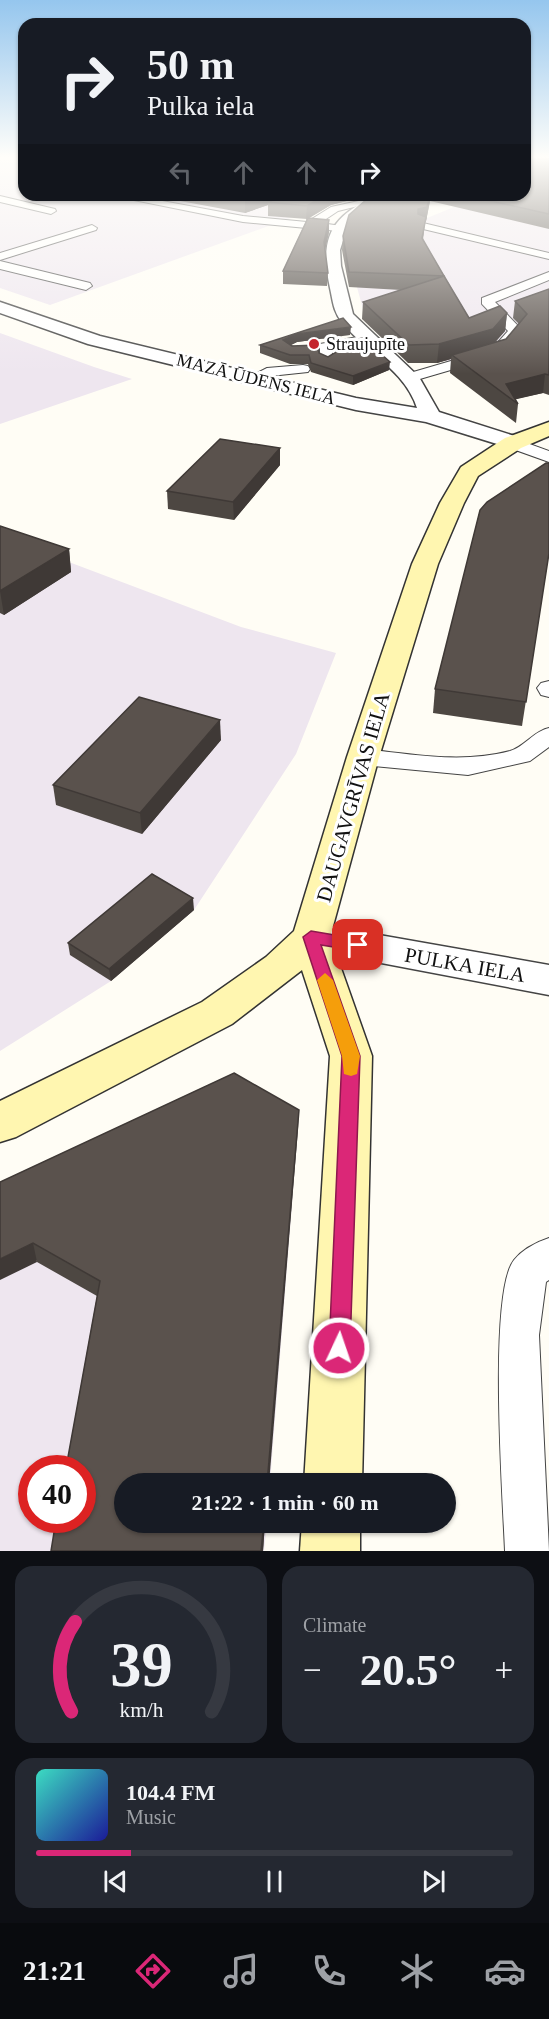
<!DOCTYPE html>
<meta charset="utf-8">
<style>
:root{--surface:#171b24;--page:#242831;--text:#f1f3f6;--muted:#9ea1a6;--line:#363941;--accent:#db2777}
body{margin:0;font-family:"Times New Roman",serif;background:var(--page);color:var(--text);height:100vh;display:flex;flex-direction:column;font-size:22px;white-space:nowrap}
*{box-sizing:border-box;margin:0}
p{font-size:20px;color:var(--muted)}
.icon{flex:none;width:33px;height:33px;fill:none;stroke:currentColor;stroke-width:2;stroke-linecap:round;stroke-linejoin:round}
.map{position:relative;height:1551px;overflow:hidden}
.sheet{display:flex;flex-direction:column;gap:15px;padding:15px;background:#0d0f14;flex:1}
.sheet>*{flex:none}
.top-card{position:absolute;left:18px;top:18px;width:513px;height:183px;border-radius:18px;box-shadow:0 2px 4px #0004;background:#171b24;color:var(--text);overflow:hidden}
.speed{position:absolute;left:18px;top:1455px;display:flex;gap:12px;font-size:30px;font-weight:700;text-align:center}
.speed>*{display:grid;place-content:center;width:78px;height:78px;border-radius:50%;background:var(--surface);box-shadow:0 2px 4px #0004;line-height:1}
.speed .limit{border:9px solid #d22;background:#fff;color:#111}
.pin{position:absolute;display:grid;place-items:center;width:51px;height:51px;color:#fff;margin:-26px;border-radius:12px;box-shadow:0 3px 9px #0006}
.me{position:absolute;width:66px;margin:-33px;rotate:3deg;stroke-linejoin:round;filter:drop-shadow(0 0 4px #0008)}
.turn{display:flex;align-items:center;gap:21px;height:126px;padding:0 30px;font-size:27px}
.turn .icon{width:78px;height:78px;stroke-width:2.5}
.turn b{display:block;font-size:42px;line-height:51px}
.lanes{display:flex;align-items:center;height:57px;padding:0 30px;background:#0003;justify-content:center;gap:30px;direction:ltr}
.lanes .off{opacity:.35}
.big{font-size:45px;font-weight:700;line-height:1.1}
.sheet .widget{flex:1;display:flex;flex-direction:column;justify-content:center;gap:9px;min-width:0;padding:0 21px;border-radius:18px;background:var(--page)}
.sheet .dial{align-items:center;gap:0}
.dial svg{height:156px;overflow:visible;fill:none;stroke:var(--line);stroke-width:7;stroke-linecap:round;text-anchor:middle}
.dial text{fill:var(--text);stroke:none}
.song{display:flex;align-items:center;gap:18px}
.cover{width:72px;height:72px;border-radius:9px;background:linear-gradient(135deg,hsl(170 70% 55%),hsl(240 70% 35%))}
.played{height:6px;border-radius:3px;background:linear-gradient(90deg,var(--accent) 20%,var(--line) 20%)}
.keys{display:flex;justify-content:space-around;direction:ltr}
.heat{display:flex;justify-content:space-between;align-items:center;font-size:33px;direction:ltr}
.sheet .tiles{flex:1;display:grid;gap:15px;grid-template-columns:1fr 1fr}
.widget:last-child{grid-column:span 2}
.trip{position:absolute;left:114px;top:1473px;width:342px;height:60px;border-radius:30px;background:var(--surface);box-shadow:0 2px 4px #0004;font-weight:700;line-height:60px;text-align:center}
.tabs{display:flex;height:96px;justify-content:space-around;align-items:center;background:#090b0e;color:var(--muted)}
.tabs .icon{width:42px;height:42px}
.tabs .active{color:var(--accent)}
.tabs b{font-size:27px;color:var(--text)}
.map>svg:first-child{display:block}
.industrial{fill:#eee6ef;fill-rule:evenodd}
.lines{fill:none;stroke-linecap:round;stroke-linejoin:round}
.lane-casing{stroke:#444;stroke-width:2}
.street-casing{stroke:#444;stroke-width:3}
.secondary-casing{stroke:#333;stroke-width:3}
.lane{fill:#fff;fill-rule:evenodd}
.street{fill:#fff;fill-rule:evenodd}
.secondary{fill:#fff6b0;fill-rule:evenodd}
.wall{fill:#4d4742}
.shaded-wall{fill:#3f3936}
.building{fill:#5a524d;stroke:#3f3936;stroke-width:1.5}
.route{fill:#db2777;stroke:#8e194d;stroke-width:1.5}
.slow{fill:#f59e0b}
.poi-dot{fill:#c4262e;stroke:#fff;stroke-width:2}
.labels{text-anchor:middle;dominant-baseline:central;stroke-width:6;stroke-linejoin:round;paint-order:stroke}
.far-poi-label{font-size:18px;fill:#111;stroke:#fff;text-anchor:start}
.far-street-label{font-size:18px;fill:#111;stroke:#fff}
.street-label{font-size:21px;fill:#111;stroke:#fff}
</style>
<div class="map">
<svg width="549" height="1551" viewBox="0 0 549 1551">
<rect width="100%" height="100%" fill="#fffdf5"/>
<!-- industrial -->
<g class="industrial">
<polygon points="24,157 24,195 354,195 50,305 0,288 0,161"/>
<polygon points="549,157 549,339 470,374 445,361 432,362 363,309 347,251 483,195 525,195"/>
<polygon points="0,333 94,367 132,379 0,424"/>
<polygon points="0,536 241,627 336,653 296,754 194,910 111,981 0,1051"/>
<path d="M 234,1092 L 298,1129 L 270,1483 L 124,1484 L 124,1522 L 267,1523 L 264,1551 L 0,1551 L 0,1205 ZM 32,1468 L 82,1468 L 82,1520 L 32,1520 Z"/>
</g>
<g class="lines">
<!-- lane casing -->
<g class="lane-casing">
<g id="lane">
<polygon points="109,195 130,195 243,216 307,222 331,207 377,197 382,200 338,211 320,223 342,226 342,230 338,231 243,222"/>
<polygon points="0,196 55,209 56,211 51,214 0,202"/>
<polygon points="423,223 549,253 549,259 419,228 419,224"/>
<polygon points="92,225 97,228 96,230 0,260 0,253"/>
<polygon points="0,261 90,283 92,286 86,290 0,269"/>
<polygon points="549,272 549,280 495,302 523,331 502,355 413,381 403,381 401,378 403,375 492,349 508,331 482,304 482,298"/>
<polygon points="368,335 373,336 373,342 332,350 332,363 327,364 320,360 320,344"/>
<polygon points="303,365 308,366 310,369 308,372 270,376 252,383 245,379 267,368"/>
<polygon points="513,438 549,451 549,462 507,447 505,443 507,439"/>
<polygon points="549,681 549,697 541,695 537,688 541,683"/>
<path d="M 549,728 L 549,747 L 530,761 L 468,775 L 363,765 L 354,762 L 350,757 L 354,752 L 363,749 C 413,754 460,764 510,751 C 524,747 534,731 549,728 Z"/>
<path d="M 549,1238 L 549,1280 L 546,1282 L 539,1335 L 549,1551 L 505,1551 C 503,1500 488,1293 514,1260 C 523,1249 537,1242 549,1238 Z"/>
</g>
</g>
<!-- street casing -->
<g class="street-casing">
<g id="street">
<path d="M 379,195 L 396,195 L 364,212 L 347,228 L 340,250 L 341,266 L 353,314 L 419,377 L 439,412 L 521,438 L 524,443 L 521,448 L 513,449 L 426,422 L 356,410 L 88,344 L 0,313 L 0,302 L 100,336 L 356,398 L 417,408 C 405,370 365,352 342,322 C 333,311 333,301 330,288 C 319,237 331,215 379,195 Z"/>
<polygon points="311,923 549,965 549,995 297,947 292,937 297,927"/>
</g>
</g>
<!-- secondary casing -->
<g class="secondary-casing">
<g id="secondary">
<polygon points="549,422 549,436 521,448 478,476 464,503 438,564 379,757 330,937 372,1056 362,1484 304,1484 330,1056 302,970 232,1024 16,1137 0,1142 0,1101 202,1002 266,957 294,931 347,757 412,564 440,503 461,467 505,438"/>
<polygon points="302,1522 360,1522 360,1551 300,1551"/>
</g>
</g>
<!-- lane -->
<use href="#lane" class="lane"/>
<!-- street -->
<use href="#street" class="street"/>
<!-- secondary -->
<use href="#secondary" class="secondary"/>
</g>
<!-- wall -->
<g class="wall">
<polygon points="549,157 549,229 430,201 426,221 425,222 423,240 469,318 507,313 505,331 495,342 506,339 519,324 513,318 515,301 549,289 549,395 543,393 515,399 518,404 516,423 450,373 451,359 437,363 408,363 362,319 363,302 401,290 349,287 342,250 343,236 376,195 525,195"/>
<polygon points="148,195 370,195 331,205 308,218 329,220 329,232 325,250 328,273 327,286 283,284 283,271 307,219 268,216 268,205 245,213"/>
<polygon points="350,335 297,342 291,345 319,353 328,357 335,353 335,343 389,370 353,385 311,372 308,364 290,364 260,353 260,345"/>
<polygon points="280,448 280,465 234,520 168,509 167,491"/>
<polygon points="0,526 69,549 71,572 4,615 0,613"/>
<polygon points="549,553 522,726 433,713 435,689"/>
<polygon points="221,740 142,834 56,805 53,785"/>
<polygon points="194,910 111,981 70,955 68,943"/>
<polygon points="298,1129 124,1522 265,1522 263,1551 51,1551 97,1296 37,1262 0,1182"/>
</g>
<!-- shaded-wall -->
<g class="shaded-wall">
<polygon points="257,195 294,195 268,202 268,205 245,213 245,199"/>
<polygon points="325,195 370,195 331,205 306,220 307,206"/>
<polygon points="430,195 431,195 430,201 426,221 425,222 421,252 417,223 418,209"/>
<polygon points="329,220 329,232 324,255 324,242"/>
<polygon points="507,313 505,331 491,347 452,355 451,359 437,363 439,344"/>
<polygon points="351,327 350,335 297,342 283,349 283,340 297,334"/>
<polygon points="390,362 389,370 353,385 353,376"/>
<polygon points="545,374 543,393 513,400 506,384"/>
<polygon points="280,448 280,465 234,520 233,502"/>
<polygon points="69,549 71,572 4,615 0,591"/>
<polygon points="220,720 221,740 142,834 140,813"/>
<polygon points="193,898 194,910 111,981 109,969"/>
<polygon points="299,1110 298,1129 269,1484 267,1484"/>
<polygon points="33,1243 37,1262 0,1280 0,1259"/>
<polygon points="264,1522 265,1522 263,1551 261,1551"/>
</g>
<!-- building -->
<g class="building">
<polygon points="525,157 549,157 549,214 464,195 525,195"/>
<polygon points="220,195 257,195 245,199"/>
<polygon points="287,195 325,195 307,206 268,202"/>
<polygon points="376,195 430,195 427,207 418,209 418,214 426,217 422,238 444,276 349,272 343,236 349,215 366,200"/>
<polygon points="308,218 329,220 324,242 328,273 283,271"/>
<polygon points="444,276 469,318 500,306 507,313 493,329 439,344 409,345 363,302"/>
<polygon points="549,289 549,375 545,374 506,384 518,404 452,355 506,339 527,314 515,301"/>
<polygon points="343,318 351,327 297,334 283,340 292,346 317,345 319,353 328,357 336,352 335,343 363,338 390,362 353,376 311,363 309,355 290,355 260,345"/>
<polygon points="220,439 280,448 233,502 167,491"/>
<polygon points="546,463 549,463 549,553 526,702 435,689 480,510 487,502"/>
<polygon points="0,526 69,549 0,591"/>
<polygon points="139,697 220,720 140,813 53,785"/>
<polygon points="152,874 193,898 109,969 68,943"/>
<polygon points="234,1073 299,1110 267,1484 124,1484 124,1522 264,1522 261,1551 51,1551 56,1520 82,1520 82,1468 66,1468 100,1281 33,1243 0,1259 0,1182"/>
</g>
<!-- sky -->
<linearGradient id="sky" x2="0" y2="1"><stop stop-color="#95c6ee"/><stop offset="0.42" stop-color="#fffefa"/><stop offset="1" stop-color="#fffefa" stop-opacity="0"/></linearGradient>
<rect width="549" height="374" fill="url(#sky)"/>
<!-- route -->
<polygon class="route" points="311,931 358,939 366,945 358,951 321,945 360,1056 350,1348 347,1356 339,1359 332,1356 329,1348 342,1056 303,937"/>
<!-- slow -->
<polygon class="slow" points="325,973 333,980 360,1056 357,1074 351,1076 344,1074 342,1056 317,980"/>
<!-- markers -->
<circle class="poi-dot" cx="314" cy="344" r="6"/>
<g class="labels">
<!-- far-poi labels -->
<g class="far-poi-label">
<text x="326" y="344">Straujupīte</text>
</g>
<!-- far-street labels -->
<g class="far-street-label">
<text transform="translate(256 379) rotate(14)">MAZĀ ŪDENS IELA</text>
</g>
<!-- street labels -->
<g class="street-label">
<text transform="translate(353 797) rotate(-74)">DAUGAVGRĪVAS IELA</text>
<text transform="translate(465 965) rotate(10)">PULKA IELA</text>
</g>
</g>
</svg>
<div class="speed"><div class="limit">40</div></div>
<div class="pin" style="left:358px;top:945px;background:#d93025"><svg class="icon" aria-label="arrive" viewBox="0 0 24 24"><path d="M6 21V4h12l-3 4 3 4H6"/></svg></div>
<svg class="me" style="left:339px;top:1348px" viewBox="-20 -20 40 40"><circle r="17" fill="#db2777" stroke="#fff" stroke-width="3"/><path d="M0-11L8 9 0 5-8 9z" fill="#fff"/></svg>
<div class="trip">21:22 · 1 min · 60 m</div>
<div class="top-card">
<div class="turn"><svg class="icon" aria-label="right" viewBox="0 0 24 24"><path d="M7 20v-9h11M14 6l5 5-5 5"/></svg><div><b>50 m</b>Pulka iela</div></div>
<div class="lanes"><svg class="icon off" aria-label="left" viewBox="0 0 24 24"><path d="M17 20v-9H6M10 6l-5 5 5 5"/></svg><svg class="icon off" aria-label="ahead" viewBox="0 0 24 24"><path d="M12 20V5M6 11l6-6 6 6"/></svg><svg class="icon off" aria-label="ahead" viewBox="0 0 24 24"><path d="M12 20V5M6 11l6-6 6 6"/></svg><svg class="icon" aria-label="right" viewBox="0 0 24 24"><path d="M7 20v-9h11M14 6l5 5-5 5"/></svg></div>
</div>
</div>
<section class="sheet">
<div class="tiles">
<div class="widget dial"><svg viewBox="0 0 100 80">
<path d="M14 69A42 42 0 1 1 86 69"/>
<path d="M14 69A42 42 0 0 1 16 23" stroke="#db2777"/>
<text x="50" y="56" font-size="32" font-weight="700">39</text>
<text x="50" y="72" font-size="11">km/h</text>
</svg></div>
<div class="widget"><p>Climate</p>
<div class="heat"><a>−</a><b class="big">20.5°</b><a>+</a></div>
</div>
<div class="widget">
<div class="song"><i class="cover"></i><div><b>104.4 FM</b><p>Music</p></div></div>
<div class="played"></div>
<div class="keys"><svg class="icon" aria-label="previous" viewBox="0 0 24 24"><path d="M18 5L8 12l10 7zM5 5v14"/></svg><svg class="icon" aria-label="pause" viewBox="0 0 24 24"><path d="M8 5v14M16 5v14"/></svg><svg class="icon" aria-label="next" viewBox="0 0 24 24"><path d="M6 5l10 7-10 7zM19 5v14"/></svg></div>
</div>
</div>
</section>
<nav class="tabs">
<b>21:21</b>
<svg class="icon active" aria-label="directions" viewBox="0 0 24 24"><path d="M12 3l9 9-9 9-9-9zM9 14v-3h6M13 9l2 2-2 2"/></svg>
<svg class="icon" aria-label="music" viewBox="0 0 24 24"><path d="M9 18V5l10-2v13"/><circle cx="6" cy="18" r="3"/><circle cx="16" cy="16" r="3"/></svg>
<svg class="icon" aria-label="phone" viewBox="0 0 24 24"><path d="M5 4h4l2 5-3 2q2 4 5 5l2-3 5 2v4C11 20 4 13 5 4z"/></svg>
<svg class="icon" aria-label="climate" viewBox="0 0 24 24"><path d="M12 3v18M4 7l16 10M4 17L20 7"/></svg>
<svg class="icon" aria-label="car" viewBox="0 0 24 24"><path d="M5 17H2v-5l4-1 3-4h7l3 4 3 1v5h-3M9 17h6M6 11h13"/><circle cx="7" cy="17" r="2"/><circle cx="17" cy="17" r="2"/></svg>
</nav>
